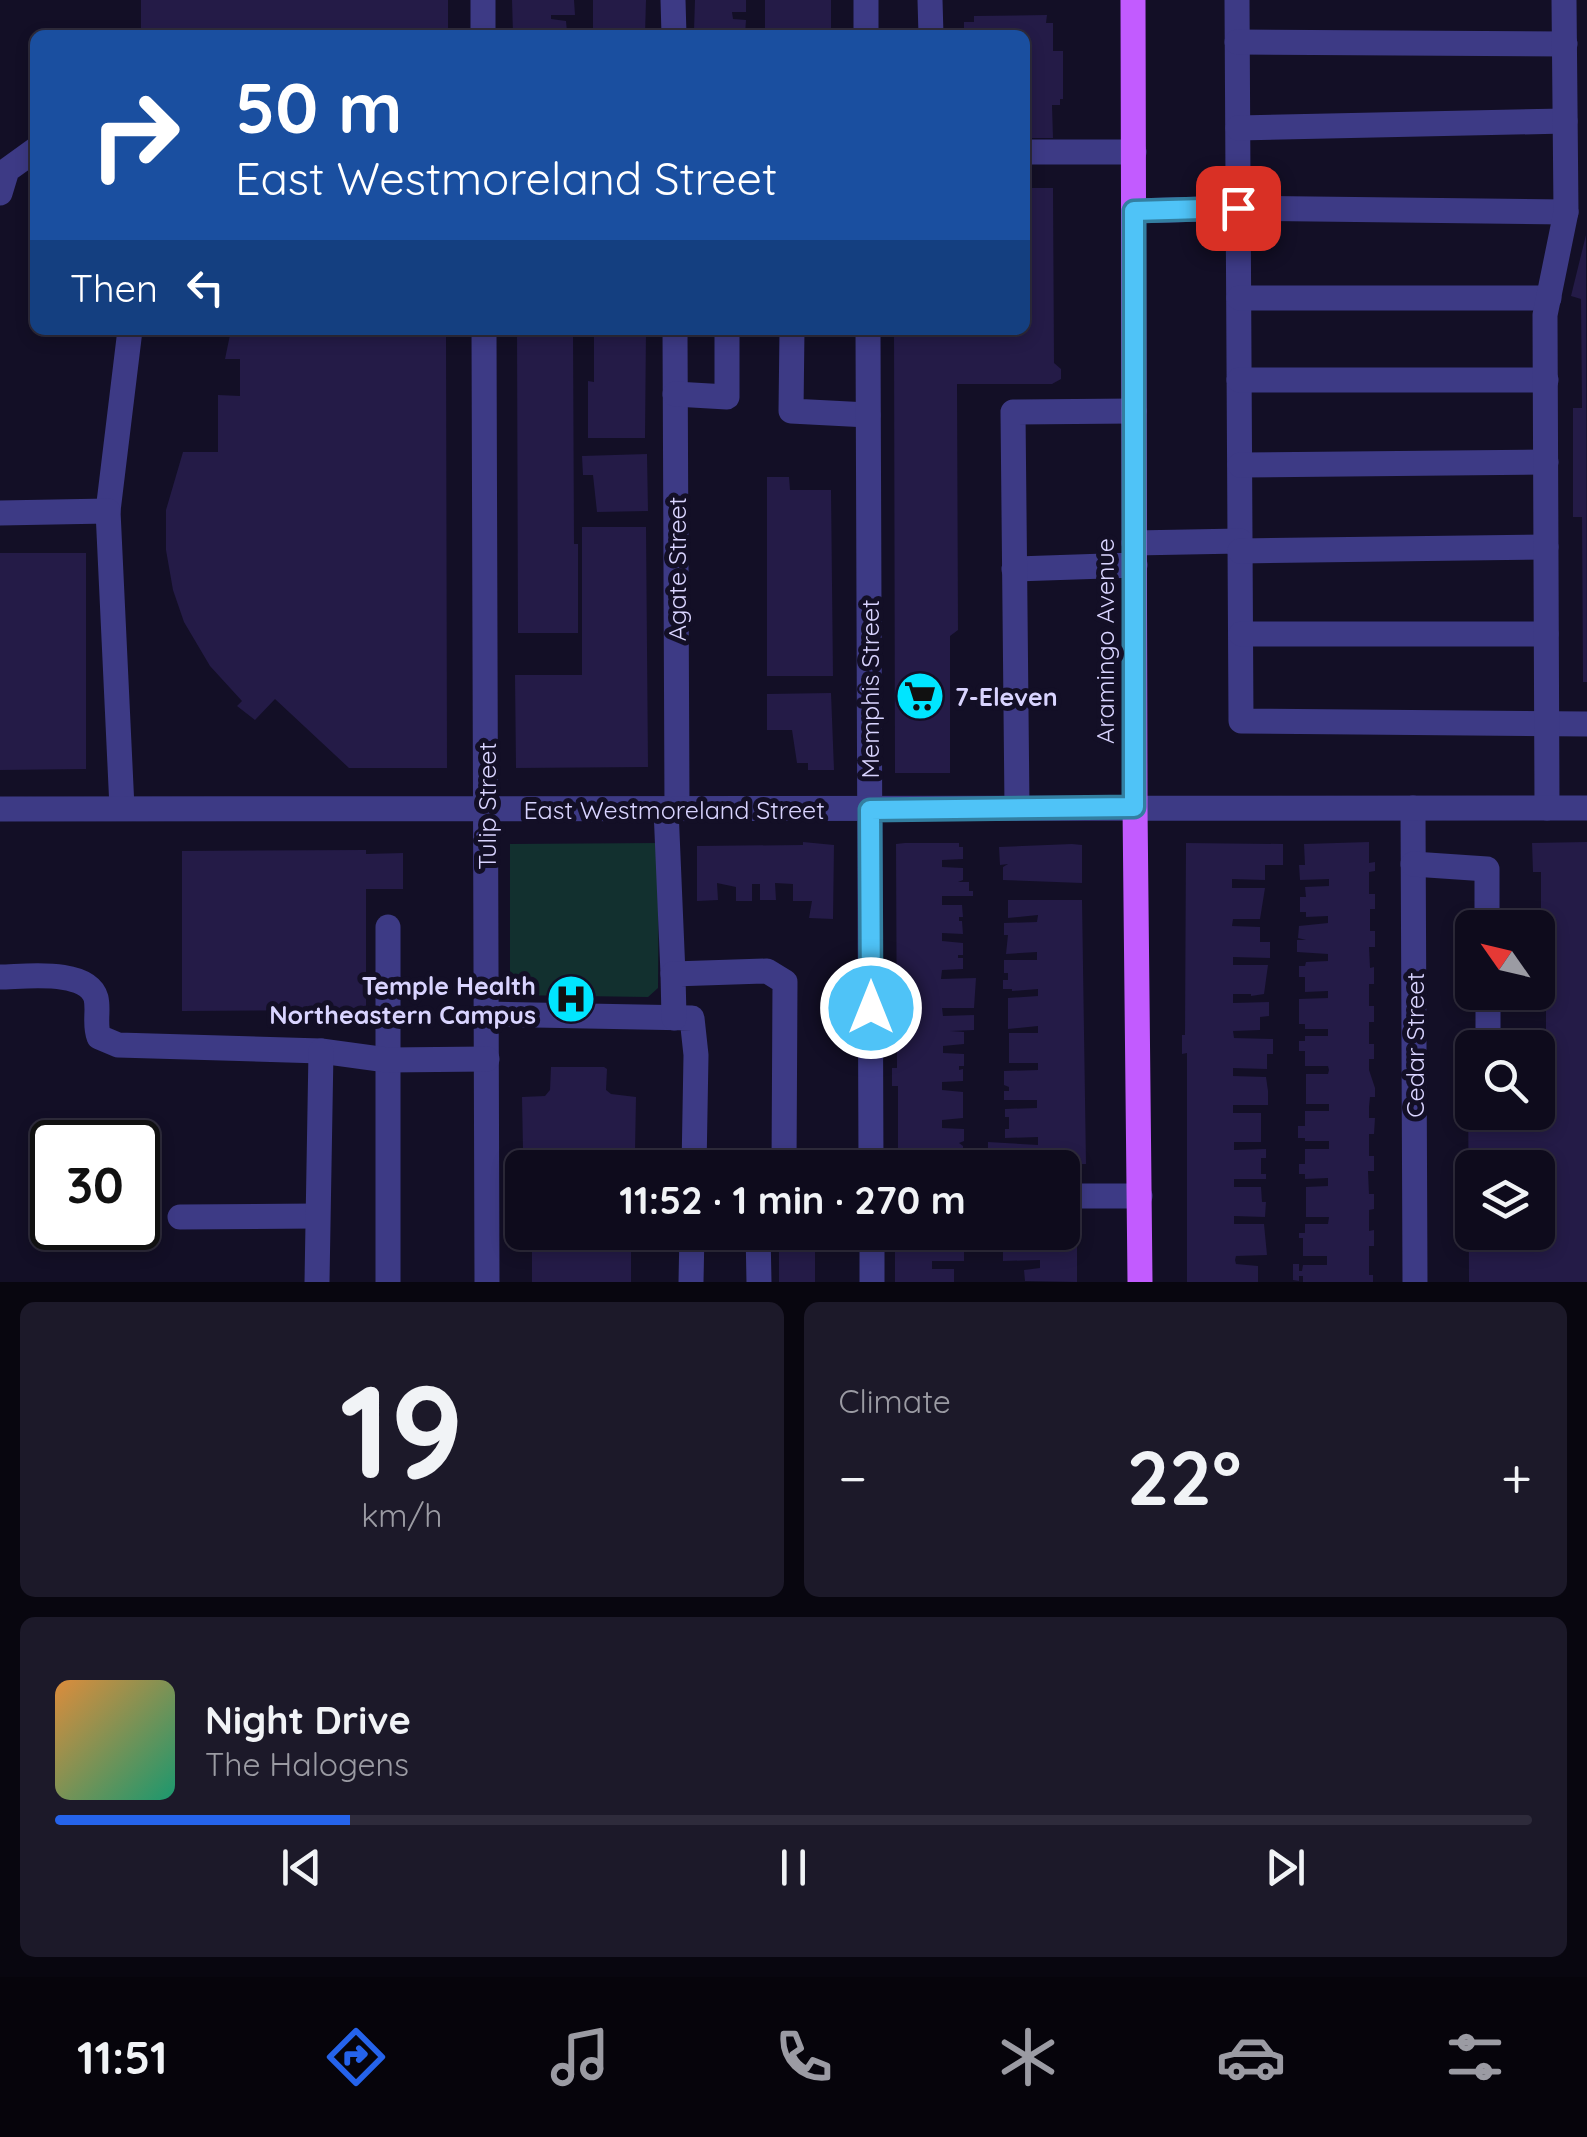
<!DOCTYPE html>
<meta charset="utf-8">
<style>
:root{--surface:#0e0b1c;--page:#1c1929;--text:#f1f3f6;--muted:#9b9ba3;--line:#2e2b3b;--accent:#2563eb}
body{margin:0;font-family:Quicksand,sans-serif;background:var(--page);color:var(--text);height:100vh;display:flex;flex-direction:column;font-size:38px;white-space:nowrap}
*{box-sizing:border-box;margin:0}
p{font-size:32px;color:var(--muted)}
.icon{flex:none;width:55px;height:55px;fill:none;stroke:currentColor;stroke-width:2;stroke-linecap:round;stroke-linejoin:round}
.map{position:relative;height:1282px;overflow:hidden}
.side{display:flex;flex-direction:column;gap:20px;padding:20px;background:#08060f;flex:1}
.side>*{flex:none}
.banner{position:absolute;left:30px;top:30px;width:1000px;height:305px;border-radius:15px;box-shadow:0 5px 15px #0003,0 0 0 2px var(--line);background:#1a4fa0;color:#fff;overflow:hidden}
.needle{width:65px;rotate:304deg}
.controls{position:absolute;left:1455px;top:910px;display:grid;gap:20px}
.controls a{display:grid;place-items:center;width:100px;height:100px;border-radius:15px;background:var(--surface);box-shadow:0 5px 15px #0003,0 0 0 2px var(--line);font-size:50px}
.speed{position:absolute;left:30px;top:1120px;display:flex;gap:20px;font-size:50px;font-weight:700;text-align:center}
.speed>*{display:grid;place-content:center;width:130px;height:130px;border-radius:50%;background:var(--surface);box-shadow:0 5px 15px #0003,0 0 0 2px var(--line);line-height:1}
.speed .limit{border:5px solid #111;border-radius:15px;background:#fff;color:#111}
.pin{position:absolute;display:grid;place-items:center;width:85px;height:85px;color:#fff;margin:-42px;border-radius:20px;box-shadow:0 5px 15px #0006}
.me{position:absolute;width:110px;margin:-55px;rotate:0deg;stroke-linejoin:round;filter:drop-shadow(0 0 8px #0008)}
.turn{display:flex;align-items:center;gap:35px;height:210px;padding:0 40px;font-size:45px}
.turn .icon{width:130px;height:130px;stroke-width:2.5}
.turn b{display:block;font-size:70px;line-height:85px}
.then{display:flex;align-items:center;height:95px;padding:0 40px;background:#0003;gap:20px;font-size:38px}
.big{font-size:75px;font-weight:700;line-height:1.1}
.side .tile{flex:1;display:flex;flex-direction:column;justify-content:center;gap:15px;min-width:0;padding:0 35px;border-radius:15px;background:var(--page)}
.side .dial{align-items:center;gap:0}
.dial b{font-size:130px;line-height:1}
.song{display:flex;align-items:center;gap:30px}
.cover{width:120px;height:120px;border-radius:15px;background:linear-gradient(135deg,hsl(30 70% 55%),hsl(160 70% 35%))}
.played{height:10px;border-radius:5px;background:linear-gradient(90deg,var(--accent) 20%,var(--line) 20%)}
.keys{display:flex;justify-content:space-around;direction:ltr}
.heat{display:flex;justify-content:space-between;align-items:center;font-size:55px;direction:ltr}
.side .tiles{flex:1;display:grid;gap:20px;grid-template-columns:1fr 1fr}
.tile:last-child{grid-column:span 2}
.trip{position:absolute;left:505px;top:1150px;width:575px;height:100px;border-radius:15px;background:var(--surface);box-shadow:0 5px 15px #0003,0 0 0 2px var(--line);font-weight:700;line-height:100px;text-align:center}
.dock{display:flex;height:160px;justify-content:space-around;align-items:center;background:#06040b;color:var(--muted)}
.dock .icon{width:70px;height:70px}
.dock .selected{color:var(--accent)}
.dock b{font-size:45px;color:var(--text)}
.map>svg:first-child{display:block}
.green{fill:#12302f}
.building{fill:#241b47;fill-rule:evenodd}
.lines{fill:none;stroke-linecap:round;stroke-linejoin:round}
.minor{stroke:#3d3a85;stroke-width:25}
.major{stroke:#c25bff;stroke-width:25}
.route-casing{stroke:#337fa1;stroke-width:25}
.route{stroke:#4fc3f7;stroke-width:18}
.labels{text-anchor:middle;dominant-baseline:central;stroke-width:10;stroke-linejoin:round;paint-order:stroke}
.street-label{font-size:25px;fill:#d9d4ff;stroke:#130f26}
.poi-label{font-size:25px;font-weight:bold;fill:#d9d4ff;stroke:#130f26;text-anchor:start}
</style>
<div class="map">
<svg width="1587" height="1282" viewBox="0 0 1587 1282">
<rect width="100%" height="100%" fill="#130f26"/>
<!-- green -->
<polygon class="green" points="659,843 658,988 648,997 510,995 510,844"/>
<!-- building -->
<g class="building">
<rect x="141" y="0" width="307" height="35"/>
<polygon points="512,0 574,0 575,15 551,15 551,19 566,21 567,32 561,32 561,35 513,35"/>
<polygon points="593,0 646,0 645,35 593,35"/>
<polygon points="695,0 746,0 746,12 732,12 733,19 746,20 745,35 697,35 694,31"/>
<rect x="765" y="0" width="66" height="35"/>
<polygon points="1047,15 1046,23 1053,23 1053,51 1063,51 1063,99 1060,99 1060,105 1052,105 1053,138 1025,138 1025,35 964,35 964,22 974,22 974,16"/>
<polygon points="1025,188 1053,188 1054,363 1061,369 1061,379 1052,384 957,384 958,630 950,636 950,773 895,773 894,330 1025,330"/>
<polygon points="1586,235 1587,682 1583,682 1582,517 1573,517 1573,408 1582,408 1581,299 1571,296"/>
<polygon points="231,330 446,330 447,768 349,768 275,699 255,720 237,706 242,701 210,666 184,622 173,590 166,550 166,510 183,452 218,452 218,395 240,396 240,359 225,359"/>
<polygon points="517,330 573,330 574,544 578,544 578,633 518,633"/>
<polygon points="594,330 646,330 645,438 588,438 588,381 594,382"/>
<polygon points="647,454 648,511 597,512 593,475 583,475 582,456"/>
<polygon points="767,477 789,477 790,490 831,490 833,676 767,676"/>
<polygon points="582,527 646,527 648,767 516,768 515,675 582,675"/>
<polygon points="0,553 86,553 86,769 0,770"/>
<polygon points="831,693 834,770 808,770 808,763 797,763 792,730 767,730 767,694"/>
<polygon points="803,842 834,845 833,919 809,918 812,901 793,901 793,884 775,883 776,900 760,900 760,884 752,884 752,901 736,901 736,887 717,883 718,900 697,901 697,846 803,845"/>
<polygon points="1369,842 1369,863 1375,862 1375,871 1369,872 1369,894 1375,894 1375,909 1370,909 1370,931 1375,931 1375,947 1369,947 1370,968 1374,967 1374,984 1369,984 1369,1006 1374,1006 1374,1022 1369,1022 1369,1044 1374,1044 1374,1059 1369,1059 1369,1070 1375,1088 1375,1097 1370,1097 1369,1107 1369,1118 1375,1118 1374,1134 1369,1134 1369,1156 1374,1156 1374,1171 1368,1171 1369,1194 1374,1194 1374,1209 1369,1210 1369,1231 1374,1230 1374,1246 1369,1246 1369,1275 1373,1275 1373,1282 1303,1282 1303,1276 1299,1276 1299,1281 1293,1280 1293,1264 1299,1264 1299,1271 1302,1271 1303,1265 1327,1265 1327,1256 1303,1256 1303,1238 1299,1238 1299,1233 1305,1233 1305,1224 1328,1224 1329,1217 1306,1217 1306,1187 1328,1186 1328,1178 1305,1179 1305,1174 1299,1174 1299,1164 1305,1164 1305,1149 1329,1149 1329,1141 1305,1141 1305,1138 1298,1138 1298,1126 1305,1126 1305,1111 1329,1111 1329,1104 1306,1104 1306,1074 1328,1074 1329,1070 1328,1066 1305,1066 1305,1051 1299,1051 1299,1041 1305,1041 1305,1036 1328,1036 1328,1029 1305,1029 1305,1024 1299,1024 1299,999 1328,998 1328,991 1305,992 1305,977 1299,977 1299,966 1305,966 1306,962 1328,961 1328,954 1297,952 1297,940 1306,940 1298,938 1299,926 1328,923 1328,916 1306,917 1306,912 1300,912 1300,897 1306,897 1305,887 1329,886 1329,879 1300,880 1299,865 1305,865 1304,844"/>
<path d="M 1587,842 L 1587,1282 L 1469,1282 L 1468,1068 L 1472,1068 L 1472,1112 L 1509,1112 L 1509,1121 L 1546,1121 L 1546,933 L 1541,933 L 1541,914 L 1546,914 L 1546,911 L 1541,911 L 1541,872 L 1533,872 L 1532,843 ZM 1472,1168 L 1538,1168 L 1538,1232 L 1472,1232 Z"/>
<polygon points="905,843 959,843 959,847 963,847 963,859 942,860 942,867 963,868 963,880 958,882 969,882 969,891 973,891 973,896 942,896 942,905 962,905 963,917 959,917 959,921 962,921 963,934 942,933 942,941 963,943 963,955 958,955 958,958 963,958 963,969 942,970 941,979 976,978 974,1008 942,1008 943,1016 974,1015 974,1030 950,1031 964,1032 964,1044 943,1046 943,1053 964,1054 964,1066 959,1066 959,1070 963,1069 963,1081 942,1082 942,1090 963,1092 963,1118 942,1120 942,1128 964,1129 964,1141 959,1143 963,1146 963,1161 898,1162 898,1086 892,1086 892,1068 897,1068 896,844"/>
<polygon points="1186,843 1283,844 1283,865 1265,865 1265,880 1232,879 1232,888 1265,888 1260,919 1233,919 1232,926 1260,927 1260,942 1270,942 1270,958 1233,957 1233,965 1268,965 1264,994 1251,996 1251,994 1233,994 1233,1003 1269,1002 1269,1016 1260,1017 1260,1030 1233,1031 1234,1038 1273,1039 1273,1054 1267,1054 1267,1069 1233,1068 1233,1076 1266,1077 1268,1091 1268,1105 1233,1105 1233,1113 1261,1113 1261,1142 1234,1142 1234,1150 1266,1149 1266,1158 1261,1158 1261,1174 1266,1174 1266,1179 1234,1179 1234,1187 1261,1187 1262,1202 1266,1202 1265,1217 1234,1216 1234,1224 1264,1224 1267,1255 1236,1256 1235,1260 1236,1264 1258,1266 1258,1282 1187,1282 1187,1053 1182,1054 1182,1035 1185,1035"/>
<polygon points="1072,844 1082,845 1082,883 1003,880 1003,867 1008,864 1000,865 999,847"/>
<polygon points="366,850 366,854 403,853 403,889 366,889 366,1010 182,1011 182,851"/>
<polygon points="1008,900 1082,900 1086,1164 1072,1164 1072,1161 988,1162 988,1142 1038,1145 1038,1137 1005,1138 1005,1129 1009,1129 1009,1117 1005,1117 1005,1109 1037,1108 1037,1100 1004,1100 1004,1091 1009,1091 1009,1087 1004,1085 1004,1071 1038,1070 1038,1063 1009,1063 1009,1033 1038,1033 1038,1026 1008,1029 1008,998 1038,996 1038,989 1012,991 1012,989 1003,989 1003,980 1008,980 1008,973 1004,973 1004,960 1037,960 1037,952 1006,954 1008,935 1004,935 1004,923 1037,922 1038,915 1008,918"/>
<polygon points="551,1067 604,1067 607,1069 606,1090 611,1094 636,1097 635,1152 615,1152 610,1158 610,1168 550,1168 551,1156 545,1152 523,1151 522,1097 545,1096 550,1090"/>
<polygon points="1076,1223 1081,1230 1077,1244 1077,1282 1025,1281 1024,1270 1040,1268 1040,1260 1003,1261 1003,1246 997,1247 996,1232 1062,1232 1062,1224"/>
<rect x="532" y="1232" width="99" height="50"/>
<polygon points="891,1232 988,1232 988,1247 964,1246 964,1261 932,1261 932,1269 954,1269 954,1282 895,1282 895,1251 892,1251 894,1242"/>
<polygon points="779,1233 815,1234 815,1282 779,1282"/>
</g>
<g class="lines">
<!-- minor -->
<g class="minor">
<polyline points="483,0 483,35"/>
<polyline points="673,0 674,35"/>
<polyline points="866,0 866,35"/>
<polyline points="930,0 931,35"/>
<polyline points="1237,0 1241,721 1587,724"/>
<polyline points="1237,42 1565,44"/>
<polyline points="1238,128 1565,121"/>
<polyline points="1025,152 1134,152"/>
<polyline points="0,193 7,170 35,150"/>
<polyline points="1134,211 1238,208 1566,212"/>
<polyline points="1239,298 1549,298"/>
<polyline points="484,330 487,1282"/>
<polyline points="675,330 677,809"/>
<polyline points="792,330 791,411 868,415"/>
<polyline points="868,330 871,1168"/>
<polyline points="1239,380 1546,380"/>
<polyline points="675,394 727,397 727,330"/>
<polyline points="1240,465 1546,462"/>
<polyline points="108,511 130,330"/>
<polyline points="0,513 108,511 122,808"/>
<polyline points="1134,543 1240,541"/>
<polyline points="1240,551 1546,547"/>
<polyline points="1014,569 1135,565"/>
<polyline points="1241,634 1546,634"/>
<polyline points="1017,808 1013,412 1134,411"/>
<polyline points="1413,808 1415,1282"/>
<polyline points="1547,808 1545,315 1566,212 1564,0"/>
<polyline points="0,809 1587,808"/>
<polyline points="666,809 673,974"/>
<polyline points="1413,864 1487,869 1487,928"/>
<polyline points="388,927 388,1282"/>
<path d="M 0,977 C 24,977 87,968 96,998 C 99,1011 94,1024 99,1037 L 118,1045 L 321,1051 L 387,1060 L 487,1059"/>
<polyline points="1488,992 1488,1048"/>
<polyline points="487,1014 692,1018 696,1055 694,1168"/>
<polyline points="674,1018 673,974 767,971 785,982 784,1168"/>
<polyline points="1062,1196 1140,1196"/>
<polyline points="180,1217 317,1216"/>
<polyline points="758,1232 759,1282"/>
<polyline points="872,1232 872,1282"/>
<polyline points="317,1282 321,1051"/>
<polyline points="691,1282 692,1232"/>
</g>
<!-- major -->
<polyline class="major" points="1133,0 1135,807 1140,1282"/>
</g>
<g class="lines">
<!-- route casing -->
<g class="route-casing">
<polyline id="route" points="871,1008 870,810 1134,807 1134,211 1238,208"/>
</g>
<!-- route -->
<use href="#route" class="route"/>
</g>
<!-- icons -->
<defs>
<g id="supermarket-disc" transform="scale(2.5)"><circle r="9.5" fill="#00e5ff" stroke="#130f26"/><path d="M-6-5.5h2.5l.6 2H6L4.5 2H-2.5L-4.4-4H-6ZM-1.5 3.2a1.3 1.3 0 1 0 .1 0ZM3 3.2a1.3 1.3 0 1 0 .1 0Z" fill="#111"/></g>
<g id="hospital-disc" transform="scale(2.5)"><circle r="9.5" fill="#00e5ff" stroke="#130f26"/><path d="M-5-5h3v3.5h4V-5h3V5h-3V1.5h-4V5h-3Z" fill="#111"/></g>
</defs>
<g fill-rule="evenodd">
<use href="#supermarket-disc" x="920" y="696"/>
<use href="#hospital-disc" x="571" y="999"/>
</g>
<g class="labels">
<!-- street labels -->
<g class="street-label">
<text transform="translate(676 569) rotate(-90)">Agate Street</text>
<text transform="translate(1104 641) rotate(-90)">Aramingo Avenue</text>
<text transform="translate(869 689) rotate(-90)">Memphis Street</text>
<text transform="translate(486 806) rotate(-90)">Tulip Street</text>
<text x="674" y="809">East Westmoreland Street</text>
<text transform="translate(1414 1045) rotate(-90)">Cedar Street</text>
</g>
<!-- poi labels -->
<g class="poi-label">
<text x="955" y="696">7-Eleven</text>
<text x="536" y="985" text-anchor="end">Temple Health<tspan x="536" dy="29">Northeastern Campus</tspan></text>
</g>
</g>
</svg>
<div class="controls">
<a><svg class="needle" viewBox="-14 -14 28 28"><path d="M0-13l5 13h-10z" fill="#e53935"/><path d="M0 13l5-13h-10z" fill="#9b9ba3"/></svg></a>
<a><svg class="icon" aria-label="search" viewBox="0 0 24 24"><circle cx="10" cy="10" r="6"/><path d="M15 15l6 6"/></svg></a>
<a><svg class="icon" aria-label="layers" viewBox="0 0 24 24"><path d="M12 4l9 5-9 5-9-5zM3 14l9 5 9-5"/></svg></a>
</div>
<div class="speed"><div class="limit">30</div></div>
<div class="pin" style="left:1238px;top:208px;background:#d93025"><svg class="icon" aria-label="arrive" viewBox="0 0 24 24"><path d="M6 21V4h12l-3 4 3 4H6"/></svg></div>
<svg class="me" style="left:871px;top:1008px" viewBox="-20 -20 40 40"><circle r="17" fill="#4fc3f7" stroke="#fff" stroke-width="3"/><path d="M0-11L8 9 0 5-8 9z" fill="#fff"/></svg>
<div class="trip">11:52 · 1 min · 270 m</div>
<div class="banner">
<div class="turn"><svg class="icon" aria-label="right" viewBox="0 0 24 24"><path d="M7 20v-9h11M14 6l5 5-5 5"/></svg><div><b>50 m</b>East Westmoreland Street</div></div>
<div class="then">Then<svg class="icon" aria-label="left" viewBox="0 0 24 24"><path d="M17 20v-9H6M10 6l-5 5 5 5"/></svg></div>
</div>
</div>
<section class="side">
<div class="tiles">
<div class="tile dial"><b>19</b><p>km/h</p></div>
<div class="tile"><p>Climate</p>
<div class="heat"><a>−</a><b class="big">22°</b><a>+</a></div>
</div>
<div class="tile">
<div class="song"><i class="cover"></i><div><b>Night Drive</b><p>The Halogens</p></div></div>
<div class="played"></div>
<div class="keys"><svg class="icon" aria-label="previous" viewBox="0 0 24 24"><path d="M18 5L8 12l10 7zM5 5v14"/></svg><svg class="icon" aria-label="pause" viewBox="0 0 24 24"><path d="M8 5v14M16 5v14"/></svg><svg class="icon" aria-label="next" viewBox="0 0 24 24"><path d="M6 5l10 7-10 7zM19 5v14"/></svg></div>
</div>
</div>
</section>
<nav class="dock">
<b>11:51</b>
<svg class="icon selected" aria-label="directions" viewBox="0 0 24 24"><path d="M12 3l9 9-9 9-9-9zM9 14v-3h6M13 9l2 2-2 2"/></svg>
<svg class="icon" aria-label="music" viewBox="0 0 24 24"><path d="M9 18V5l10-2v13"/><circle cx="6" cy="18" r="3"/><circle cx="16" cy="16" r="3"/></svg>
<svg class="icon" aria-label="phone" viewBox="0 0 24 24"><path d="M5 4h4l2 5-3 2q2 4 5 5l2-3 5 2v4C11 20 4 13 5 4z"/></svg>
<svg class="icon" aria-label="climate" viewBox="0 0 24 24"><path d="M12 3v18M4 7l16 10M4 17L20 7"/></svg>
<svg class="icon" aria-label="car" viewBox="0 0 24 24"><path d="M5 17H2v-5l4-1 3-4h7l3 4 3 1v5h-3M9 17h6M6 11h13"/><circle cx="7" cy="17" r="2"/><circle cx="17" cy="17" r="2"/></svg>
<svg class="icon" aria-label="filters" viewBox="0 0 24 24"><path d="M4 7h16M4 17h16"/><circle cx="9" cy="7" r="2"/><circle cx="15" cy="17" r="2"/></svg>
</nav>
